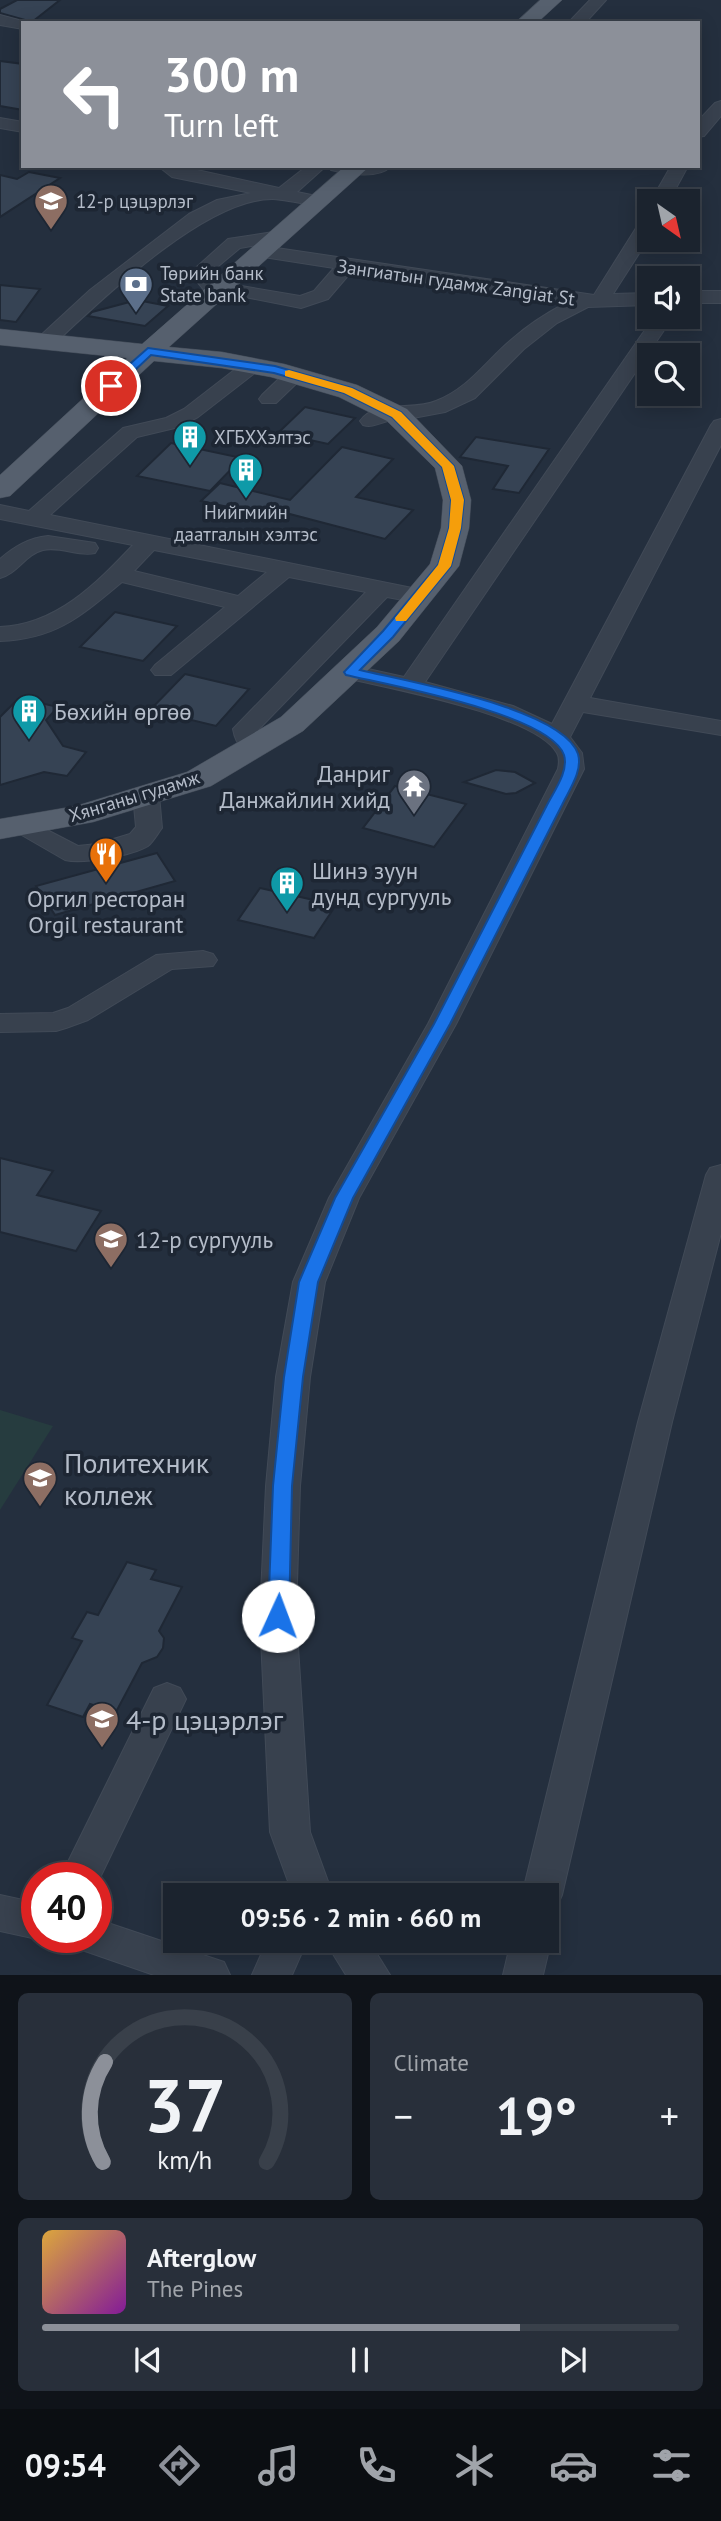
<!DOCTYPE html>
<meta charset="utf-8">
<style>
:root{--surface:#1b232e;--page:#282f3a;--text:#f1f3f6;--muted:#a0a4aa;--line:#39404a;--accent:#8c9099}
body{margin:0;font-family:"PT Sans",sans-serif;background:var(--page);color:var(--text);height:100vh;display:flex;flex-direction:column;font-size:26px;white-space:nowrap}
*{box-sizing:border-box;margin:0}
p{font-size:23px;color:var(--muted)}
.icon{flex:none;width:38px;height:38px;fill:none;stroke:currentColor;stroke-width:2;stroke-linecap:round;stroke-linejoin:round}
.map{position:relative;height:1975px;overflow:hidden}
.details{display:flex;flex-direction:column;gap:18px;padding:18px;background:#0f1319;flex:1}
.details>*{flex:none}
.guide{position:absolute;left:21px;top:21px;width:679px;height:147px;border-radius:0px;box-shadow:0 4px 18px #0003,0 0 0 2px var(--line);background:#8c9099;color:#fff;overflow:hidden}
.needle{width:46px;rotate:146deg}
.tools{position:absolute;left:637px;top:189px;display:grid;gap:14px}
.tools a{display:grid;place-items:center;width:63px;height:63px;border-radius:0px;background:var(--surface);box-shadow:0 4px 18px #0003,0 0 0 2px var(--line);font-size:35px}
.speed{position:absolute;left:21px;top:1862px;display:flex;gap:14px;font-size:35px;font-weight:700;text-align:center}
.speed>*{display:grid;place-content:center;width:91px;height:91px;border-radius:50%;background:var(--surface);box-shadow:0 4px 18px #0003,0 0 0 2px var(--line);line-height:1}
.speed .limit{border:10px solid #d22;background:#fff;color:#111}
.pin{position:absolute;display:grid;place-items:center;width:60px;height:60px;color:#fff;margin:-30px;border:4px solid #fff;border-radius:50%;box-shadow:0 2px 7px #0007}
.me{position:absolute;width:77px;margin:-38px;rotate:2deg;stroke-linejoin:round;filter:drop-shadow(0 0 5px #0008)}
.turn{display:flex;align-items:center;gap:24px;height:147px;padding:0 28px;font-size:32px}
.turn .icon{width:91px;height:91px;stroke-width:2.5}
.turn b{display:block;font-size:49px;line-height:60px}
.big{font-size:52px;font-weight:700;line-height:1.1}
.details .widget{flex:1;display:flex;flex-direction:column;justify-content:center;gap:10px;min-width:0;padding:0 24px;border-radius:10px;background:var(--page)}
.details .dial{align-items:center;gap:0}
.dial svg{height:182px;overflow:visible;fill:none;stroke:var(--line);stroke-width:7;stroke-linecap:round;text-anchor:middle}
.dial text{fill:var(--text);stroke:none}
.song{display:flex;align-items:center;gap:21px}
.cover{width:84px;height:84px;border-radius:10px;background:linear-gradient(135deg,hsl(40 70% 55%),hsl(290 70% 35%))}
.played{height:7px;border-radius:4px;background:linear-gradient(90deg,var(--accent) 75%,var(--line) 75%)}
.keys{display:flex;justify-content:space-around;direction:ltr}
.heat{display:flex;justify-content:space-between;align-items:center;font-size:38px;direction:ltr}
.details .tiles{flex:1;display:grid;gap:18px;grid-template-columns:1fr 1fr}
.widget:last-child{grid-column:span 2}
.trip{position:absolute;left:163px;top:1883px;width:396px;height:70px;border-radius:0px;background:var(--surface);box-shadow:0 4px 18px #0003,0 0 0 2px var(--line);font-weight:700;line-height:70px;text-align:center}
.menu{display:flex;height:112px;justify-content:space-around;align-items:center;background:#0b0e12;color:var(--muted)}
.menu .icon{width:49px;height:49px}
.menu .on{color:var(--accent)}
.menu b{font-size:32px;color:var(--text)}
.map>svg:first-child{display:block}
.green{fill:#263c3f}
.building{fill:#364354;stroke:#1f2835;stroke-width:2}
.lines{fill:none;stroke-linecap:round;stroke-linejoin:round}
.minor-casing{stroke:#414a57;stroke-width:2}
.major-casing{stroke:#414a57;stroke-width:1}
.minor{fill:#38414e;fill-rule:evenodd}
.major{fill:#56606e;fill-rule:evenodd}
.route{fill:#1a73e8;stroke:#114b97;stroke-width:2}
.slow{fill:#f59e0b}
.labels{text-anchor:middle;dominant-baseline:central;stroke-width:7;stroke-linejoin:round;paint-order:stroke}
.far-poi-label{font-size:19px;fill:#b4bcc9;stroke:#1d2633;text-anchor:start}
.far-street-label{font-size:19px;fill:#b4bcc9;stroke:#1d2633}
.poi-label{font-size:23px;fill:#b4bcc9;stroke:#1d2633;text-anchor:start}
.near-poi-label{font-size:28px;fill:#b4bcc9;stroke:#1d2633;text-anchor:start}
</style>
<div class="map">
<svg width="721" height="1975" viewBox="0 0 721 1975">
<rect width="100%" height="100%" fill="#242f3e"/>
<!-- green -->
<polygon class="green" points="0,1410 53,1426 0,1510"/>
<!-- building -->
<g class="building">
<polygon points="17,0 60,0 32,22 0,13 0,9"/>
<polygon points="0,61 23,64 23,110 0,106"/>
<polygon points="29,172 60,178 0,217 0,175 17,179"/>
<polygon points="0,285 40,289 16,322 0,320"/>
<polygon points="137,300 168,306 145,326 88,316 92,312"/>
<polygon points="305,407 355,418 328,444 278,433"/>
<polygon points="476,437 549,449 519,493 493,489 508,466 460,457"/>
<polygon points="171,443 242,458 210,491 137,476"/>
<polygon points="342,447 393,459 356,497 413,510 385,539 278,511 273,517 201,501 220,483 290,500"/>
<polygon points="115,612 177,626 143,661 80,647"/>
<polygon points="185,674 249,689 216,726 150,710"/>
<polygon points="19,698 58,707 46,720 63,746 86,752 67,776 44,772 0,785 0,717"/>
<polygon points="496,770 515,772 535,783 516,793 506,794 464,782"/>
<polygon points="395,786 466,804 434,847 363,828"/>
<polygon points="157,853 175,881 55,915 36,886"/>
<polygon points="260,888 336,905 314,938 238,920"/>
<polygon points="0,1158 53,1171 37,1195 101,1211 76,1251 0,1232"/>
<polygon points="127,1562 156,1570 151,1579 182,1587 159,1631 164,1638 163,1648 157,1657 142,1663 116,1712 90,1704 83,1717 47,1705 82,1641 72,1638 87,1612 98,1615"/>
</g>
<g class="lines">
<!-- minor casing -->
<g class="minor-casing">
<g id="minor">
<polygon points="590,0 606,0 585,23 568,23"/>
<polygon points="0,15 30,23 23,23 23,29 0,25"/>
<polygon points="721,101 721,116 704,136 698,137 698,121 715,103"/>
<polygon points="0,118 23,122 23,132 0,128"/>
<path d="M 158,166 L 179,166 L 279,188 L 307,166 L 326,166 L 297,192 L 326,198 L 329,202 L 320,207 C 305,204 288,200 273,199 C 206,198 101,300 53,345 L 39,345 L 36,341 L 39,337 L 90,290 L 189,214 L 217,200 L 251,193 L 172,177 Z"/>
<path d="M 329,166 L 391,166 C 378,180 348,174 331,170 Z"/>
<polygon points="671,166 688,166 669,201 651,201"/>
<path d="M 649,216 L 649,238 L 613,294 L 649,293 L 649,305 L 588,307 L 557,323 L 524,349 L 475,398 L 445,412 L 397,421 C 385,418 376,429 363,425 L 360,421 C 376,399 413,411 436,401 C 468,389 485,362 511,340 C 527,326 545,314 564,304 L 352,271 L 328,299 L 301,308 L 225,293 L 216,298 L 209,296 L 190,273 L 228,239 L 280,231 L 286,232 L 289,236 L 286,240 L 240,248 L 210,273 L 218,282 L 300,296 L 314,291 L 334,268 L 257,256 L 254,252 L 263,246 L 594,295 L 643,217 Z"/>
<rect x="688" y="291" width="33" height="12"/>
<path d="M 654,317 L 673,317 L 425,682 L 513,706 L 552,724 L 711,425 L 714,421 L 721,419 L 721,445 L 590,698 L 721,721 L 721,735 L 583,712 L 570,737 L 582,753 L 584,769 L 456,1024 L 359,1198 L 325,1282 L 310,1377 L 300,1486 L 296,1616 L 310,1832 L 333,1895 L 293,1895 L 270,1832 L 260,1616 L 266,1486 L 276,1377 L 293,1282 L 329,1198 L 428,1024 L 558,769 C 559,764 560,758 557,753 C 535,714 386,688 342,677 L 338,672 L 342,667 L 350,665 L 404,677 Z"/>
<path d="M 253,359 L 260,361 L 263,365 L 260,369 L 198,417 L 179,427 L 137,437 L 50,515 L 427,591 L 430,596 L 427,601 L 419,603 L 387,597 L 258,730 L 267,747 L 264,752 C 246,757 236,746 233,729 L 366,592 L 289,577 L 171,675 L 155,675 L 151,670 L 155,665 L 225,607 L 122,582 C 81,616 56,639 0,641 L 0,627 C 56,625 96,584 133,545 L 0,519 L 0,505 L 29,511 L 123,428 L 166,418 L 184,409 L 246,361 ZM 154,550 L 267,572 L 238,596 L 134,571 Z"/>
<polygon points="294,369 301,371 304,375 301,379 276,403 262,403 259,399 262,395 287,371"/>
<path d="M 48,536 L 95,543 L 98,548 L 95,553 C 78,557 61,546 43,550 C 26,554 17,574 0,578 L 0,559 C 15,546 29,538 48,536 Z"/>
<path d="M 146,787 L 155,790 L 159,795 L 162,828 C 158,833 153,842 148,846 C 132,856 83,864 65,860 L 13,830 L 9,825 L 13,820 L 22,817 L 78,846 L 97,844 L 130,834 L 136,827 L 133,795 L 137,790 Z"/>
<polygon points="203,951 213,954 217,960 213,966 172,969 88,1020 66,1028 56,1031 0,1032 0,1014 53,1013 68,1008 156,955"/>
<polygon points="721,1165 721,1233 672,1422 562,1895 556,1908 546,1911 546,1895 522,1895 638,1422 706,1175 710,1168"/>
<polygon points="167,1683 180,1688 186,1699 96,1886 96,1878 60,1878 154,1688"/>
<polygon points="0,1895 37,1903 37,1937 42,1937 37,1939 0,1931"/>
<polygon points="96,1919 224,1962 230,1975 154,1975 82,1950 76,1937 96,1937"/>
<polygon points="546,1930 551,1941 543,1975 503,1975 511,1941 546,1941"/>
<polygon points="267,1941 307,1941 292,1975 252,1975"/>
<polygon points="325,1941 369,1941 390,1975 346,1975"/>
</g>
</g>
<!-- major casing -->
<g class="major-casing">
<g id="major">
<polygon points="540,0 562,0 537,23 515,23"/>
<polygon points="345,166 370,166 169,347 222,352 284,364 357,385 407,409 462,466 471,500 469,528 459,566 399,641 303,731 211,786 93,822 0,839 0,819 76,806 187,772 281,717 377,627 430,564 441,528 443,500 435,468 387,421 339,397 271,377 222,368 154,361 10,496 0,498 0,475 127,358 0,345 0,329 142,344"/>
</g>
</g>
<!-- minor -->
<use href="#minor" class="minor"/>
<!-- major -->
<use href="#major" class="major"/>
</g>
<!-- route -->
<path class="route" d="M 148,348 L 275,366 L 352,388 L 401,412 L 454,466 L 464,500 L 461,528 L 451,566 L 393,637 L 360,670 C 405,681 563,708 578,754 C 583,771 569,790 562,805 L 450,1024 L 353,1198 L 318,1282 L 303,1377 L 292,1486 L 289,1616 L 286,1622 L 278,1625 L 271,1622 L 268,1616 L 273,1486 L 284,1377 L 299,1282 L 335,1198 L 434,1024 L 547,805 C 554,791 569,771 564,755 C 550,714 388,685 346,675 L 344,672 L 383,631 L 438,565 L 449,528 L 451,500 L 442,467 L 392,417 L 344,393 L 274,373 L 151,355 L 115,389 L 107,389 L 107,384 Z"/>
<!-- slow -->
<polygon class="slow" points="289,370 352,388 401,412 454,466 464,500 461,528 451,566 406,621 396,621 395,618 438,565 449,528 451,500 442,467 392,417 344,393 285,376 285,371"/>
<!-- icons -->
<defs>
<g id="school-pin" transform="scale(1.75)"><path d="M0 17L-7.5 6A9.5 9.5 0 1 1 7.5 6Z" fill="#8d6e63" stroke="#1d2633"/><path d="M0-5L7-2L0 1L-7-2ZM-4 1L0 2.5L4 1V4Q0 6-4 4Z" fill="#fff"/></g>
<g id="bank-pin" transform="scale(1.75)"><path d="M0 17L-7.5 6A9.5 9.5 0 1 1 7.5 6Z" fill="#5c6f8a" stroke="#1d2633"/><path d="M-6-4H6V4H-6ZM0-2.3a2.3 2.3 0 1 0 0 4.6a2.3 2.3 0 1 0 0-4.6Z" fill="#fff"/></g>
<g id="building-pin" transform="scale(1.75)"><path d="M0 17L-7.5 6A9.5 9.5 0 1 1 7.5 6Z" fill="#0f9aa8" stroke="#1d2633"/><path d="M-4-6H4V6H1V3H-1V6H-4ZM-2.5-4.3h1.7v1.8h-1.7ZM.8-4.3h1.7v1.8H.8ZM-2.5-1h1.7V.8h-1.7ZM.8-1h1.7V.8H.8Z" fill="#fff"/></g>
<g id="temple-pin" transform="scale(1.75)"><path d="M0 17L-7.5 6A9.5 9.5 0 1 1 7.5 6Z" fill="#6b7280" stroke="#1d2633"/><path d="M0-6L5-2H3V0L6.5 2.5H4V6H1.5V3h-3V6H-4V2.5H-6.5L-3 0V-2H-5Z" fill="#fff"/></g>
<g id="restaurant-pin" transform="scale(1.75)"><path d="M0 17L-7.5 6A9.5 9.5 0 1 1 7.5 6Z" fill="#e8710a" stroke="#1d2633"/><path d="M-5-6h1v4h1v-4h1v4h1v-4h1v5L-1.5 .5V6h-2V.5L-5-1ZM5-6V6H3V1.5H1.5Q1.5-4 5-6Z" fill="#fff"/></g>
<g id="university-pin" transform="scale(1.75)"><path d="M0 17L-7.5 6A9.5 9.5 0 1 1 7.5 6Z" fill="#8d6e63" stroke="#1d2633"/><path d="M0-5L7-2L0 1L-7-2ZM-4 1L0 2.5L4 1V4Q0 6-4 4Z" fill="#fff"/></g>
</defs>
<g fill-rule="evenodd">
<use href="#school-pin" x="51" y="201"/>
<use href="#bank-pin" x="136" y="284"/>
<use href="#building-pin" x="190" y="437"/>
<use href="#building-pin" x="246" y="470"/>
<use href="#building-pin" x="29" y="711"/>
<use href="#temple-pin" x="414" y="786"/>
<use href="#restaurant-pin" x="106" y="854"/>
<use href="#building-pin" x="287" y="883"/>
<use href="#school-pin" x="111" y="1239"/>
<use href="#university-pin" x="40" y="1478"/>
<use href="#school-pin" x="102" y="1719"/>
</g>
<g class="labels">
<!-- far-poi labels -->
<g class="far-poi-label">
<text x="76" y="201">12-р цэцэрлэг</text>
<text x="160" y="273">Төрийн банк<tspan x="160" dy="22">State bank</tspan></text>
<text x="214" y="437">ХГБХХэлтэс</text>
<text x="246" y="512" text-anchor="middle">Нийгмийн<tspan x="246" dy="22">даатгалын хэлтэс</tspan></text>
</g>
<!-- far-street labels -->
<g class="far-street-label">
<text transform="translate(456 282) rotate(8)">Зангиатын гудамж Zangiat St</text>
<text transform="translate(134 796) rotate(-17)">Хянганы гудамж</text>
</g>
<!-- poi labels -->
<g class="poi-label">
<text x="54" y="711">Бөхийн өргөө</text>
<text x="390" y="773" text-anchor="end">Данриг<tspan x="390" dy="26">Данжайлин хийд</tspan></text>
<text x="312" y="870">Шинэ зуун<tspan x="312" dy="26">дунд сургууль</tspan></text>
<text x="106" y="898" text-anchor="middle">Оргил ресторан<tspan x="106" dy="26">Orgil restaurant</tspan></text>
<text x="136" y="1239">12-р сургууль</text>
</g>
<!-- near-poi labels -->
<g class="near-poi-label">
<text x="64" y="1462">Политехник<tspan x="64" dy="32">коллеж</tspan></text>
<text x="126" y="1719">4-р цэцэрлэг</text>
</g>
</g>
</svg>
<div class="tools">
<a><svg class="needle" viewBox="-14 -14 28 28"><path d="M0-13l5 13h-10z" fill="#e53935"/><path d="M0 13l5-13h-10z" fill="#a0a4aa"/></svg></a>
<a><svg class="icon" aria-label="sound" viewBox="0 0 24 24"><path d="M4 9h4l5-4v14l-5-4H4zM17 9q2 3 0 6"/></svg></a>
<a><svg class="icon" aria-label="search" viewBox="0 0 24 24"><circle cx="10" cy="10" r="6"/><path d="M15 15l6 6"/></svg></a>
</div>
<div class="speed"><div class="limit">40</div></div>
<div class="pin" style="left:111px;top:386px;background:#d93025"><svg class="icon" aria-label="arrive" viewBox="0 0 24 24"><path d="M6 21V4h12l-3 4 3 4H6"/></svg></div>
<svg class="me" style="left:278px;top:1616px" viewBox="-20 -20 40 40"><circle r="19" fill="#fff"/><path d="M0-13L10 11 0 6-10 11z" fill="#1a73e8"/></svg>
<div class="trip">09:56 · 2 min · 660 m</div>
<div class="guide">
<div class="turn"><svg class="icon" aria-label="left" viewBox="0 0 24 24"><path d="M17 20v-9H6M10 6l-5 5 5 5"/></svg><div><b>300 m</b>Turn left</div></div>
</div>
</div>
<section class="details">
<div class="tiles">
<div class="widget dial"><svg viewBox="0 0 100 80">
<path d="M14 69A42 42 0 1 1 86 69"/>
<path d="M14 69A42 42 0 0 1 15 25" stroke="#8c9099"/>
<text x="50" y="56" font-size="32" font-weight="700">37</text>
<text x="50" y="72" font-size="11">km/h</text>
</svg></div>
<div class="widget"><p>Climate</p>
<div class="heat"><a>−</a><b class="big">19°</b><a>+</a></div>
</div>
<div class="widget">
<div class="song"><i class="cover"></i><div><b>Afterglow</b><p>The Pines</p></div></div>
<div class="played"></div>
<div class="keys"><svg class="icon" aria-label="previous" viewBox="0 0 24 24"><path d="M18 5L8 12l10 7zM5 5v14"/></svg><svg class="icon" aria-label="pause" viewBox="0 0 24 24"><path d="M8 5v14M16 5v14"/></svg><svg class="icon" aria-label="next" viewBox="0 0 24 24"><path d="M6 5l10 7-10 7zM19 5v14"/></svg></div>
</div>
</div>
</section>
<nav class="menu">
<b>09:54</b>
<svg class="icon on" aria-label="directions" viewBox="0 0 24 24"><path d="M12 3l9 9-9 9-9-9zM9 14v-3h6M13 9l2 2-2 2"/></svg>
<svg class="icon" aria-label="music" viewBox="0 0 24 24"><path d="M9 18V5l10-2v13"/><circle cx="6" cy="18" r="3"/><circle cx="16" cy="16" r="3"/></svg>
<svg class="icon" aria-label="phone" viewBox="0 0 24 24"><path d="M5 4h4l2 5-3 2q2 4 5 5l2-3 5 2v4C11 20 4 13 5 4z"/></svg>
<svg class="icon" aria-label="climate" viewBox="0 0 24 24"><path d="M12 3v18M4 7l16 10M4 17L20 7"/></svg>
<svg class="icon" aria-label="car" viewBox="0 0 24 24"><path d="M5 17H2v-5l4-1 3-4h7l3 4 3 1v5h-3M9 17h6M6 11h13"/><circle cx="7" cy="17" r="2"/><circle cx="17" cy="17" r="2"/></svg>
<svg class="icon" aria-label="filters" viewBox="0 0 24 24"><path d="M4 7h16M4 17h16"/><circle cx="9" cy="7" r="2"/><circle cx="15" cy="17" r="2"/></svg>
</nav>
